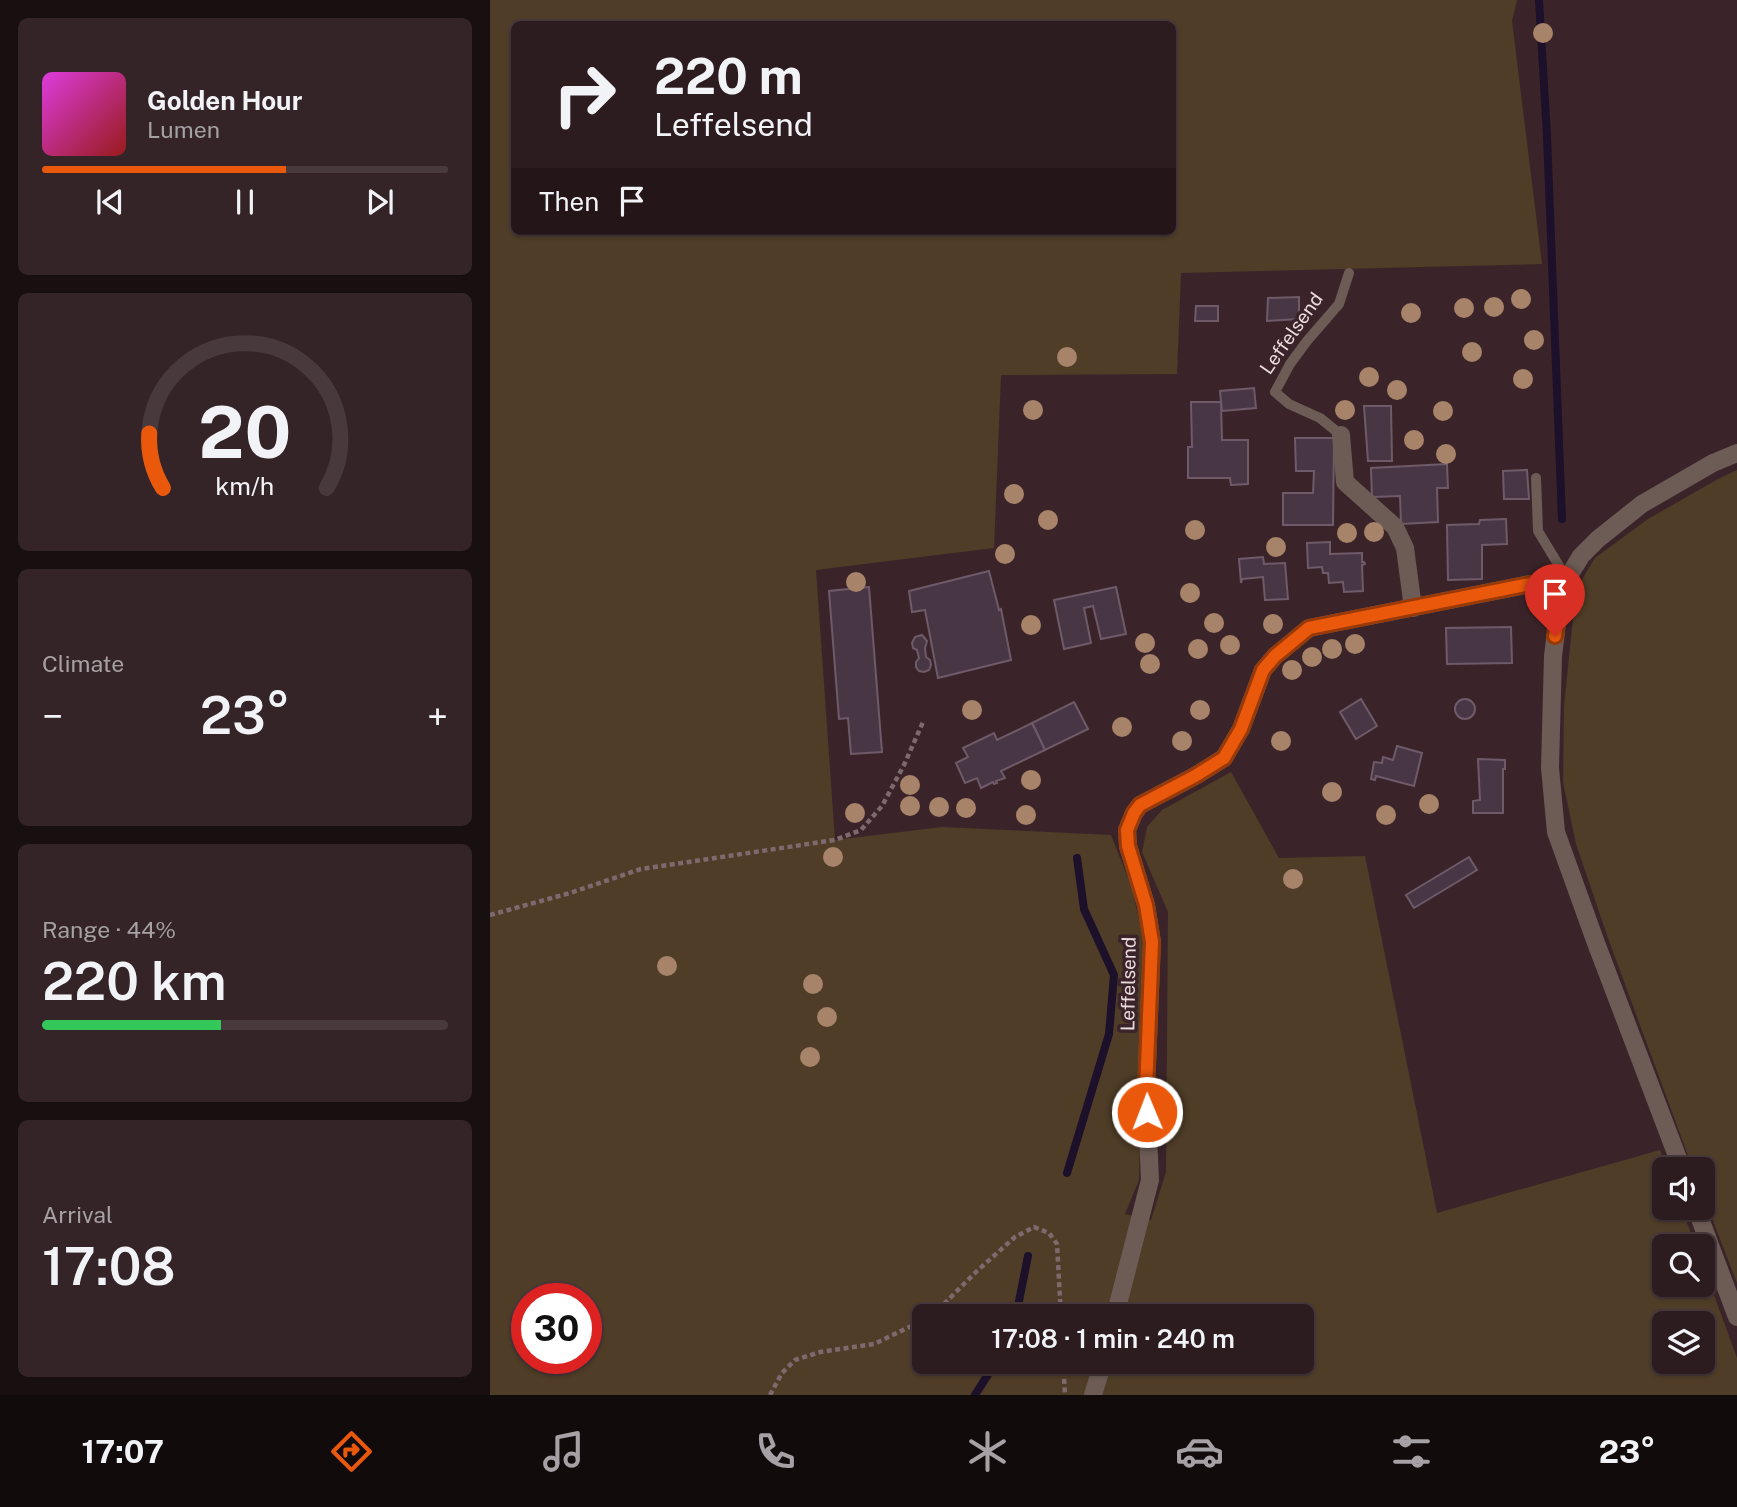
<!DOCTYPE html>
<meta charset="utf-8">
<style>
:root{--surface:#2c1b1f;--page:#342428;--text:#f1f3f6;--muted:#a6a1a4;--line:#48393d;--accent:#ea580c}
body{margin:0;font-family:"Public Sans",sans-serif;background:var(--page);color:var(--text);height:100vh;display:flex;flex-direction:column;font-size:26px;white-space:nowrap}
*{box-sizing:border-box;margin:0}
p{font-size:23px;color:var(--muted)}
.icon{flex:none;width:38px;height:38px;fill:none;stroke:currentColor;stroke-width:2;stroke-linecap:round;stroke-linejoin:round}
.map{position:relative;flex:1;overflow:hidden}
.panel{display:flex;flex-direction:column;gap:18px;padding:18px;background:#180f11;width:490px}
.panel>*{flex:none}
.guide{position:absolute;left:21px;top:21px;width:665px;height:214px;border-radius:10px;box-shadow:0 2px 5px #0004,0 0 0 2px var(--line);background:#2c1b1f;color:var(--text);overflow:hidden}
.controls{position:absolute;left:1162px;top:1157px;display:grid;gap:14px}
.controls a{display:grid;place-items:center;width:63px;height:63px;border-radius:10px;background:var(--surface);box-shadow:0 2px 5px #0004,0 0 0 2px var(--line);font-size:35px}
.speed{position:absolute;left:21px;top:1283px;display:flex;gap:14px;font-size:35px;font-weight:700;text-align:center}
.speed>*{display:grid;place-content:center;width:91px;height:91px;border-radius:50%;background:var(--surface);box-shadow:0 2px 5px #0004,0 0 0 2px var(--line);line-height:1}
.speed .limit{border:10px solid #d22;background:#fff;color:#111}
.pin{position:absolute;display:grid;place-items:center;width:60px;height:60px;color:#fff;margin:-72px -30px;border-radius:50% 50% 50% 0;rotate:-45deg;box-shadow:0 0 7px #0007}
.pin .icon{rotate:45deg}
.me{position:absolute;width:77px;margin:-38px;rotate:359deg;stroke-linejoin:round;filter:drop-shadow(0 0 5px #0008)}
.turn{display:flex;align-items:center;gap:24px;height:147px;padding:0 28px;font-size:32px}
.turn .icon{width:91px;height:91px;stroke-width:2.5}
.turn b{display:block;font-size:49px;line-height:60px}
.then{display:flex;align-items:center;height:66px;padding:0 28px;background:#0003;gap:14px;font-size:26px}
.big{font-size:52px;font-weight:600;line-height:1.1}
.panel .widget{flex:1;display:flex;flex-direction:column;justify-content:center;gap:10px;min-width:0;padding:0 24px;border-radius:10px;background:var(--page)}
.panel .dial{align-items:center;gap:0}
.dial svg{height:182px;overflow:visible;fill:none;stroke:var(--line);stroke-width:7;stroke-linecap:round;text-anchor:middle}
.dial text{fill:var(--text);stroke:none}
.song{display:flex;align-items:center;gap:21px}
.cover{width:84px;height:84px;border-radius:10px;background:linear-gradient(135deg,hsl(300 70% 55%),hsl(0 70% 35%))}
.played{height:7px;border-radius:4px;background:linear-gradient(90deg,var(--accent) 60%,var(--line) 60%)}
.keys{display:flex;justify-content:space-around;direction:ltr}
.heat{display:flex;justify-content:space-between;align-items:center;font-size:38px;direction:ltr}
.charge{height:10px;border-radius:5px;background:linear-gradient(90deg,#34c759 44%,var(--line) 0)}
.trip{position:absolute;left:422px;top:1304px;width:402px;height:70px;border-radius:10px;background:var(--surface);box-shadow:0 2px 5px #0004,0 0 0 2px var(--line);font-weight:600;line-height:70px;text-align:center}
.dock{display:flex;height:112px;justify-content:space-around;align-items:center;background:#120b0c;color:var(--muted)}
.dock .icon{width:49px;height:49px}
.dock .active{color:var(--accent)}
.dock b{font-size:32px;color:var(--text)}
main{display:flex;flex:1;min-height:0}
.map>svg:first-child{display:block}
.green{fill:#4f3d27;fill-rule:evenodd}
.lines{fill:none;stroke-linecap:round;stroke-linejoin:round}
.stream{stroke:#1d102b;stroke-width:8}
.building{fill:#483644;stroke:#6e5a69;stroke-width:2}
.path{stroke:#7e6a6e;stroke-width:4.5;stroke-dasharray:5 3.5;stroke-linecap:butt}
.service{stroke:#6d5c56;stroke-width:10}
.minor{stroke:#6d5c56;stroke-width:18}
.tree{fill:#a78369}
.route-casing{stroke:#983908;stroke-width:18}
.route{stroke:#ea580c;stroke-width:12}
.labels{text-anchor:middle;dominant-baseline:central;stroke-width:7;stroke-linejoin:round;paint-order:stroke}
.street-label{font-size:19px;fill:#eadbdd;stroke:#3b2429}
</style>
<main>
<section class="panel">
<div class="widget">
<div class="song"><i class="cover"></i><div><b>Golden Hour</b><p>Lumen</p></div></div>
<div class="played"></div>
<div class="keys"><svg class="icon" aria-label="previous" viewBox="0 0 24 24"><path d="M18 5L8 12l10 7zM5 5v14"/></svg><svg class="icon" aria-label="pause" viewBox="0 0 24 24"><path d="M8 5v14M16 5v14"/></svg><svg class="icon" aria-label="next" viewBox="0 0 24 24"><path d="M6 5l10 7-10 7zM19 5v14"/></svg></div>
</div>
<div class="widget dial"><svg viewBox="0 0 100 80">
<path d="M14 69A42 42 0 1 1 86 69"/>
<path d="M14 69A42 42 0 0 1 8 45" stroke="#ea580c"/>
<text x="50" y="56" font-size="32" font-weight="700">20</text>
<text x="50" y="72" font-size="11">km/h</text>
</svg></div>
<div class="widget"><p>Climate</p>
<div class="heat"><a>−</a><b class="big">23°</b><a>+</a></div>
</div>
<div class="widget"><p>Range · 44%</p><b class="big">220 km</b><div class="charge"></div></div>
<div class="widget"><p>Arrival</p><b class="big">17:08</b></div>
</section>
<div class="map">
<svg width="1247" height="1395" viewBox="0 0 1247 1395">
<rect width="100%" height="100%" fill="#3b2429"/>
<!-- green -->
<g class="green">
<path d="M 0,0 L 1027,0 L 1022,21 L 1052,264 L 691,273 L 687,374 L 511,375 L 504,548 L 326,570 L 345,840 L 452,827 L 621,835 L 642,888 L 654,942 L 649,1180 L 635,1214 L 661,1220 L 676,1172 L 678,912 L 652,852 L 657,827 L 672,810 L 741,772 L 789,858 L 875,856 L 947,1213 L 1170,1150 L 1177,1169 L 1174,1169 L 1174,1208 L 1191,1208 L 1206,1246 L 1174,1246 L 1174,1284 L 1213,1284 L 1213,1265 L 1247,1358 L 1247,1395 L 0,1395 ZM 24,24 L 682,24 L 682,231 L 24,231 ZM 37,1298 L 96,1298 L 96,1358 L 37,1358 ZM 434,1316 L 812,1316 L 812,1362 L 434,1362 ZM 1174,1323 L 1213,1323 L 1213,1362 L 1174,1362 Z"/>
<polygon points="1247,470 1247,1283 1213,1195 1213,1169 1203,1169 1118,938 1086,844 1073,782 1074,706 1086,589 1105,558 1158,519 1228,479"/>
</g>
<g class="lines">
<!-- stream -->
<g class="stream">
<polyline points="1049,0 1057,136 1072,519"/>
<polyline points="577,1173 619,1034 624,975 594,909 587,858"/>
<polyline points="526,1316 538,1256"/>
<polyline points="485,1395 506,1362"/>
</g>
</g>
<!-- building -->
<g class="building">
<polygon points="809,297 809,319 777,321 778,298"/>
<polygon points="706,306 728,306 728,321 705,321"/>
<polygon points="764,388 766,408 732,411 730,391"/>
<polygon points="701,402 731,402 732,440 758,440 758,484 741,485 740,478 698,478 698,447 702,447"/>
<polygon points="874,406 901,406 902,461 878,461"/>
<polygon points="805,438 844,438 843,525 793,525 793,493 823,493 824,471 806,471"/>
<polygon points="957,464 958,488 947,488 948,522 911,524 910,496 882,497 881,468"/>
<polygon points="1037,470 1039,499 1014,499 1013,471"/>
<polygon points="1016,519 1017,544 992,545 992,579 958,580 957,525 989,524 990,520"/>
<polygon points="840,542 840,554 872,553 872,562 874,562 875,564 872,565 873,591 854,592 853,582 839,583 838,573 833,573 832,567 818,568 817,543"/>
<polygon points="773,557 774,564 795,563 798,599 775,600 773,577 752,579 751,583 749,559"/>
<polygon points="499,571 509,610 511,609 521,660 448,678 435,610 422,612 419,591"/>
<polygon points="379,587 392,752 361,754 358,718 349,719 339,591"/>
<polygon points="626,587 636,634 611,639 603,606 594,608 601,643 574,649 564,600"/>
<polygon points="1021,627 1022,663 957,664 956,628"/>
<polygon points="432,635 437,641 435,648 436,657 440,660 441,665 439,670 434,672 429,671 426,667 426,662 429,658 427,650 423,648 422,643 425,637"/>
<circle cx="975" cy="709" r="10"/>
<polygon points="871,699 887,726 866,739 850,712"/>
<polygon points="584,702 598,729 555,750 542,723"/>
<polygon points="542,723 555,750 511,771 515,778 506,781 507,783 504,784 503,782 491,788 487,778 475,783 466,763 478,757 473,748 504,733 507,740"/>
<polygon points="907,746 932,753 924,786 886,776 885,780 881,779 884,762 892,763 893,757 903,760"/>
<polygon points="988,759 1015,760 1015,769 1013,769 1013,813 983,813 983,801 990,800"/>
<polygon points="979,857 987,870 924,908 916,895"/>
</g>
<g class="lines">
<!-- path -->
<g class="path">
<polyline points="0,915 80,893 151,869 345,840 371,830 392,806 414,765 433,722"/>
<polyline points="442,1316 487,1271 525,1237 544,1227 559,1233 567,1244 571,1316"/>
<polyline points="573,1362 575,1395"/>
<polyline points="280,1395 292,1373 305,1360 330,1352 384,1344 434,1320"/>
</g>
<!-- service -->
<g class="service">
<polyline points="851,435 830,418 799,404 785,392 800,364 817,341 849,304 859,273"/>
<polyline points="1046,478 1048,531 1077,579"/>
</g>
<!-- minor -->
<g class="minor">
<polyline points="851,435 855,482 905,527 915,548 923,608"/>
<polyline points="1192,1169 1106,943 1066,832 1060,768 1063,656 1068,616 1077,579 1091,556 1108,539 1152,504 1223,463 1247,453"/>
<polyline points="1206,1208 1247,1317"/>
<polyline points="625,1316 660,1180 656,1090 662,942 656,905 638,846 637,830 644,813 650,805 705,776 734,758 751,729 773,670 785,656 819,628 1035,585 1077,579"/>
<polyline points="603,1395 613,1362"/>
</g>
</g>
<!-- trees -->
<g class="tree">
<circle cx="1053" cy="33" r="10"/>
<circle cx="1031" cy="299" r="10"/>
<circle cx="1004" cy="307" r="10"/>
<circle cx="974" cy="308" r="10"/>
<circle cx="921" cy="313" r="10"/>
<circle cx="1044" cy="340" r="10"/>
<circle cx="982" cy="352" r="10"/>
<circle cx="577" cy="357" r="10"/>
<circle cx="879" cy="377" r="10"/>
<circle cx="1033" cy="379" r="10"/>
<circle cx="907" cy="390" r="10"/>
<circle cx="543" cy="410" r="10"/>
<circle cx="855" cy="410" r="10"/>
<circle cx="953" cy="411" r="10"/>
<circle cx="924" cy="440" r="10"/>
<circle cx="956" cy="454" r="10"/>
<circle cx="524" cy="494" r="10"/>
<circle cx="558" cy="520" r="10"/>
<circle cx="705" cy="530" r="10"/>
<circle cx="884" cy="532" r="10"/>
<circle cx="857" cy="533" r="10"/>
<circle cx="786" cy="547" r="10"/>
<circle cx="515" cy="554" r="10"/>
<circle cx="366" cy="582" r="10"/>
<circle cx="700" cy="593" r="10"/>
<circle cx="724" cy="623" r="10"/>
<circle cx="783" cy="624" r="10"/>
<circle cx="541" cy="625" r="10"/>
<circle cx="655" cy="643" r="10"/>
<circle cx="865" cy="644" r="10"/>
<circle cx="740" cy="645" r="10"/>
<circle cx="708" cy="649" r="10"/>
<circle cx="842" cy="649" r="10"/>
<circle cx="822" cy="657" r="10"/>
<circle cx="660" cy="664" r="10"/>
<circle cx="802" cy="670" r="10"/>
<circle cx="482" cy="710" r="10"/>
<circle cx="710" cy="710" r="10"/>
<circle cx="632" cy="727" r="10"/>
<circle cx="692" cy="741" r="10"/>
<circle cx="791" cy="741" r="10"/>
<circle cx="541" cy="780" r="10"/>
<circle cx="420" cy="785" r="10"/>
<circle cx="842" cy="792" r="10"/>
<circle cx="939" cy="804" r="10"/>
<circle cx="420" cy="806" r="10"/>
<circle cx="449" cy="807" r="10"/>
<circle cx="476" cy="808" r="10"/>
<circle cx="365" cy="813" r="10"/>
<circle cx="536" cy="815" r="10"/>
<circle cx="896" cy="815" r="10"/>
<circle cx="343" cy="857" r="10"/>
<circle cx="803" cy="879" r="10"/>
<circle cx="177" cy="966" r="10"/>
<circle cx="323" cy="984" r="10"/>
<circle cx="337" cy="1017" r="10"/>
<circle cx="320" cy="1057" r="10"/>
</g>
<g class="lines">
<!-- route casing -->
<g class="route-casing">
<polyline id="route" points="657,1112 656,1090 662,942 656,905 638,846 637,830 644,813 650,805 705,776 734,758 751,729 773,670 785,656 819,628 1035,585 1077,579 1068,615 1065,636"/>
</g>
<!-- route -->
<use href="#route" class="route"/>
</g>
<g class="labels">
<!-- street labels -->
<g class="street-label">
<text transform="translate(801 333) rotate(-55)">Leffelsend</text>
<text transform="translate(638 984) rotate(-89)">Leffelsend</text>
</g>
</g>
</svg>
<div class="controls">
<a><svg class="icon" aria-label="sound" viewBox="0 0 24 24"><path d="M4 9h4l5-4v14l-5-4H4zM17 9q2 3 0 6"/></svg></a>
<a><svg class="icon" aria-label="search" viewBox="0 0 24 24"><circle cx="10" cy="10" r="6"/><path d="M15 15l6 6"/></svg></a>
<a><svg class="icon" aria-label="layers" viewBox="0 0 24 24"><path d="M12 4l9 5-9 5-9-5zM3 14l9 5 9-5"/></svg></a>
</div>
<div class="speed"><div class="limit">30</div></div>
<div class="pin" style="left:1065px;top:636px;background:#d93025"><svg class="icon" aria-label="arrive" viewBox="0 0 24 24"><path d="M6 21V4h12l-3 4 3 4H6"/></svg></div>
<svg class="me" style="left:657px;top:1112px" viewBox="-20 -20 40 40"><circle r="17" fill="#ea580c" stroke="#fff" stroke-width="3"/><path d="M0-11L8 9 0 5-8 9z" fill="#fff"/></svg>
<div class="trip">17:08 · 1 min · 240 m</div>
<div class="guide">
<div class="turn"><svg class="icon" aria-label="right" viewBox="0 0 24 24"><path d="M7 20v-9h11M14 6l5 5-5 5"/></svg><div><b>220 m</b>Leffelsend</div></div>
<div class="then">Then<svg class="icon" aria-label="arrive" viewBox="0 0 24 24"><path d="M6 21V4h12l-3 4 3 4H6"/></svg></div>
</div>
</div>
</main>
<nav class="dock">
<b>17:07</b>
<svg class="icon active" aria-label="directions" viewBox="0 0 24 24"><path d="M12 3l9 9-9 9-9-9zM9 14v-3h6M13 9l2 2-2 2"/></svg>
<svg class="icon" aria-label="music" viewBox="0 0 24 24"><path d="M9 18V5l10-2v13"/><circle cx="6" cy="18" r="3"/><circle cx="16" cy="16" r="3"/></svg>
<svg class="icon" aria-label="phone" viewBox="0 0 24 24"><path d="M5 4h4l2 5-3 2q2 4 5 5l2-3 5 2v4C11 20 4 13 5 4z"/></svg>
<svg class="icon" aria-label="climate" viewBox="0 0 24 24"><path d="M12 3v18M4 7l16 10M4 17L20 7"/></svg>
<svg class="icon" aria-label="car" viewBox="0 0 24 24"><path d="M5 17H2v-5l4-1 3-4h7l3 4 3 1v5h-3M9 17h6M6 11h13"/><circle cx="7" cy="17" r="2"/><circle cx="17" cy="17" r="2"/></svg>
<svg class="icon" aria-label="filters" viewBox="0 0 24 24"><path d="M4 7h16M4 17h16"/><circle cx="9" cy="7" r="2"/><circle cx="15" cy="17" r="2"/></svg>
<b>23°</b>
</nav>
